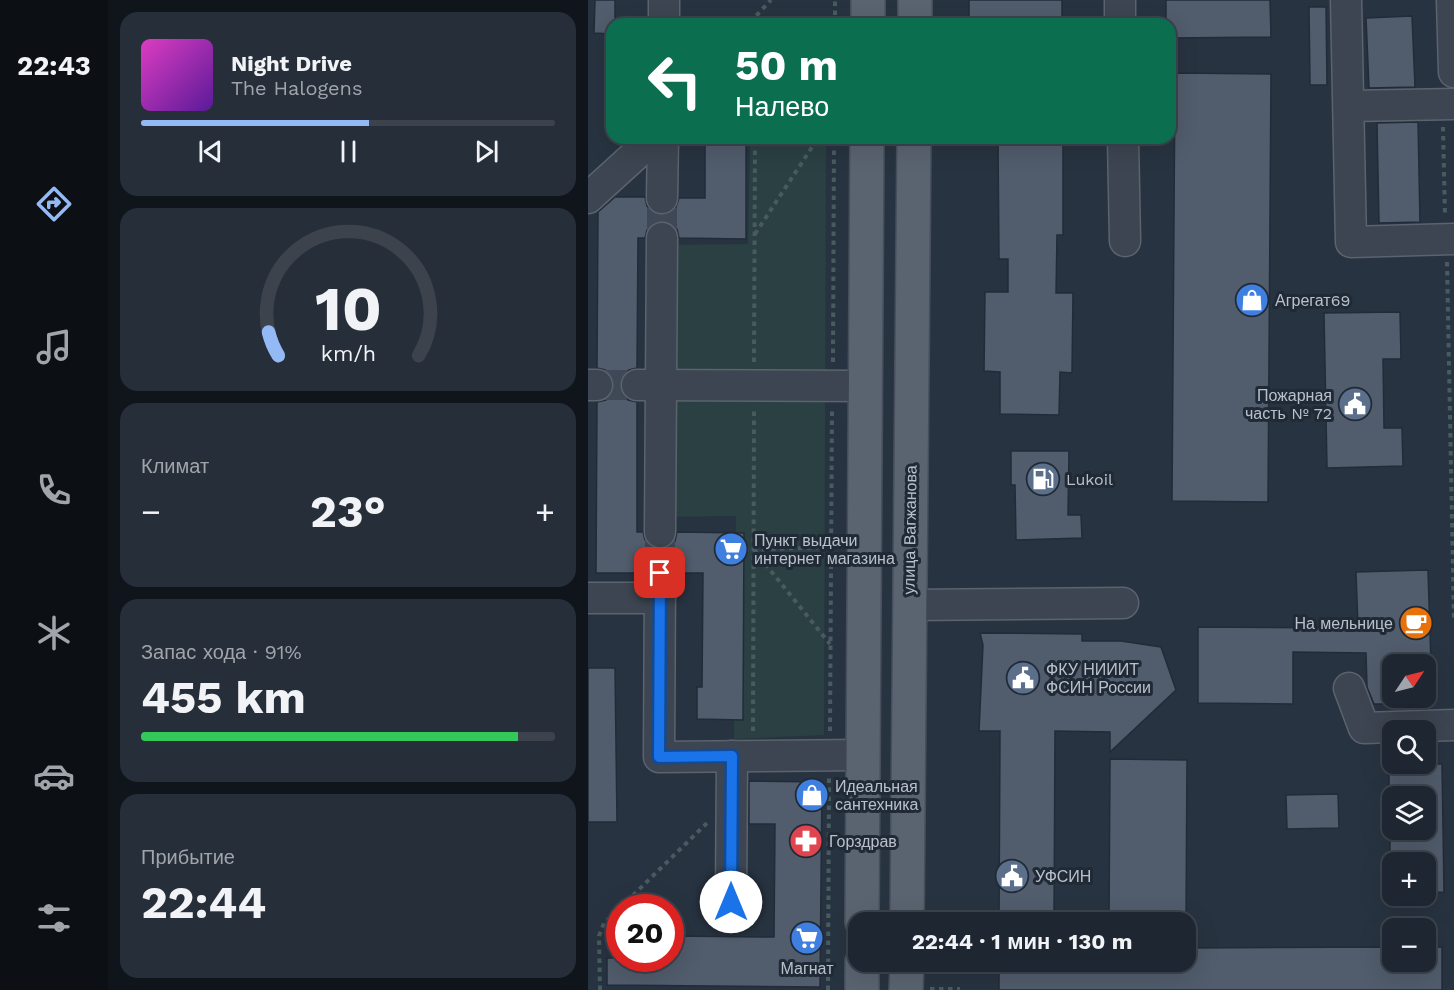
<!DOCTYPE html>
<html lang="ru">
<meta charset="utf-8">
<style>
:root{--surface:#1e2631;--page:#262e39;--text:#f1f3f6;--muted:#a1a5ab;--line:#3c434d;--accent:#94baf5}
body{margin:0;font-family:"Work Sans",sans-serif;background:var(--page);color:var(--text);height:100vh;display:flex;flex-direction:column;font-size:22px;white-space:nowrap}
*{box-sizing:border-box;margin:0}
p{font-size:20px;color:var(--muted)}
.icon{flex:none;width:33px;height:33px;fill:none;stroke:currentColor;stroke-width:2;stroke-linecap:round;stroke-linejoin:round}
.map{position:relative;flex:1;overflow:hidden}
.drawer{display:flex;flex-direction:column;gap:12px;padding:12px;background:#10151b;width:480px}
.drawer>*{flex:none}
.top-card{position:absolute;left:18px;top:18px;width:570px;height:126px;border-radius:18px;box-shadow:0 6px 24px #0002,0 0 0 2px var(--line);background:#0b6e4f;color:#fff;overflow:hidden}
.needle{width:39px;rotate:55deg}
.tools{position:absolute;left:794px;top:654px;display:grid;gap:12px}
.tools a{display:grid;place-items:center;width:54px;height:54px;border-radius:12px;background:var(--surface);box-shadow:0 6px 24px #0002,0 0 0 2px var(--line);font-size:30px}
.speed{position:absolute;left:18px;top:894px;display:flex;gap:12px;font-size:30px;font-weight:700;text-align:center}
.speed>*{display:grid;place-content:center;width:78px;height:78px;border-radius:50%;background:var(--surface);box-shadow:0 6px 24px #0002,0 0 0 2px var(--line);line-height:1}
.speed .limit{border:9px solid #d22;background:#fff;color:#111}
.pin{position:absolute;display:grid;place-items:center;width:51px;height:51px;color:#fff;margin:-26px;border-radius:12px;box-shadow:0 3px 9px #0006}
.me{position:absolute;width:66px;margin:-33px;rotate:0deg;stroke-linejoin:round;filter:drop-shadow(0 0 4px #0008)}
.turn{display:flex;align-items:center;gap:21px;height:126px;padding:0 30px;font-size:27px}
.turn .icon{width:78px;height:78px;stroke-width:2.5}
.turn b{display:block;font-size:42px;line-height:51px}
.big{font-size:45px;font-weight:700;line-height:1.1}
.drawer .card{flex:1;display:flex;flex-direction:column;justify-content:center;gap:9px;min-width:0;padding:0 21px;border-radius:18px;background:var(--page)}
.drawer .dial{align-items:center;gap:0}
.dial svg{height:156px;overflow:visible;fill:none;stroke:var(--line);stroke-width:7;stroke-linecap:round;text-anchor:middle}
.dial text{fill:var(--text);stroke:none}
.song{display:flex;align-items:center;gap:18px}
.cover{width:72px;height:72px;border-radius:9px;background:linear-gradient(135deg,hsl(310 70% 55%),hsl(270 70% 35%))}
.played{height:6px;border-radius:3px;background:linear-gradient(90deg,var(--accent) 55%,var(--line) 55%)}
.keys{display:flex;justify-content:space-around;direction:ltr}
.heat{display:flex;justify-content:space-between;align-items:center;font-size:33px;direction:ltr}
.charge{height:9px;border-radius:4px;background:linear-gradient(90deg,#34c759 91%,var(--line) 0)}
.trip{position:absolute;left:260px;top:912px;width:348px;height:60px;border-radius:18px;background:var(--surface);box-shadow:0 6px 24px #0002,0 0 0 2px var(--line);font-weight:700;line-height:60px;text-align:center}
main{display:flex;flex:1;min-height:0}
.dock{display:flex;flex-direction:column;width:108px;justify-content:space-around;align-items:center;background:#0c0f14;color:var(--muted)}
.dock .icon{width:42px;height:42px}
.dock .selected{color:var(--accent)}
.dock b{font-size:27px;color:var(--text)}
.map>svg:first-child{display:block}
.park{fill:#2a4042}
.building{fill:#515c6c;stroke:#222c38;stroke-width:1.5}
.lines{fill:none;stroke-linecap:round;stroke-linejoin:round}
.minor-tunnel{stroke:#3e4856;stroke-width:30;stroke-dasharray:30 15;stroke-linecap:butt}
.minor-casing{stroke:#5a636e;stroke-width:33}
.major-casing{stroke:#454e5a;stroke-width:36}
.path{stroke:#485c5f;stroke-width:4;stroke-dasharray:4.5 4.5;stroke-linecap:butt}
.minor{stroke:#3c4551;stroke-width:30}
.major{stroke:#5a6471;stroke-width:33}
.route-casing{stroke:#114b97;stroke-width:15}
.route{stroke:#1a73e8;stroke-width:10}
.labels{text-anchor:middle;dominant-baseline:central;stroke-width:6;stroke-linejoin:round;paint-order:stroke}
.poi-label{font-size:16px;fill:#b9c0cb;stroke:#202a36;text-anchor:start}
.street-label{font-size:16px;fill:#b9c0cb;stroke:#202a36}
</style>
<main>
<nav class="dock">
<b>22:43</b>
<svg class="icon selected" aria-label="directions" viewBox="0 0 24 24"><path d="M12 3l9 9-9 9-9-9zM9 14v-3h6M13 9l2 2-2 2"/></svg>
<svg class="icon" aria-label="music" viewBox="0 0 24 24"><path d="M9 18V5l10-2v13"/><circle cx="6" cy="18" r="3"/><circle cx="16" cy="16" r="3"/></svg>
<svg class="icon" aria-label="phone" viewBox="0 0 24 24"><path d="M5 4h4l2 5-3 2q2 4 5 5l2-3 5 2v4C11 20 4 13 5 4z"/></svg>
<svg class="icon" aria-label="climate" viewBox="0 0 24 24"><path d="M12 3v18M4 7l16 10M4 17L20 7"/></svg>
<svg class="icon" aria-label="car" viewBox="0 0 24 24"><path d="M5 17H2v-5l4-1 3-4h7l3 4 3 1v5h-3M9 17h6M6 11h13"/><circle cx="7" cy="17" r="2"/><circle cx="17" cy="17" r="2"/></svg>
<svg class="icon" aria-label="filters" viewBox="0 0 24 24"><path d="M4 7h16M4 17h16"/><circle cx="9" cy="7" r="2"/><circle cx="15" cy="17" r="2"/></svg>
</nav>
<section class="drawer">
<div class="card">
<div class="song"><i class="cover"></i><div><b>Night Drive</b><p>The Halogens</p></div></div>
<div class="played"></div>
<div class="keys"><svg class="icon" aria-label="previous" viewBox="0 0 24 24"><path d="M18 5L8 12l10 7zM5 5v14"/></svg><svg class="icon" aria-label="pause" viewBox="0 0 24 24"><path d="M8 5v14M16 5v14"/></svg><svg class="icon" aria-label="next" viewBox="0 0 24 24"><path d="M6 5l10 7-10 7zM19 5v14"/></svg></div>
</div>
<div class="card dial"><svg viewBox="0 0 100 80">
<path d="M14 69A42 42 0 1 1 86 69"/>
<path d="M14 69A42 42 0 0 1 9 57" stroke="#94baf5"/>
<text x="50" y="56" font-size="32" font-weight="700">10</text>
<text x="50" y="72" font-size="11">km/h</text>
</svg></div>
<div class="card"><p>Климат</p>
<div class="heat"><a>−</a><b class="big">23°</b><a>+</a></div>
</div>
<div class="card"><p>Запас хода · 91%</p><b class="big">455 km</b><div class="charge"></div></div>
<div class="card"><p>Прибытие</p><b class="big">22:44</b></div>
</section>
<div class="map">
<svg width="866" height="990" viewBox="0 0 866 990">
<rect width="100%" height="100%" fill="#283341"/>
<!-- park -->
<polygon class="park" points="162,138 238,138 236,735 146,739 148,516 69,517 72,245 160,244"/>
<!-- building -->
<g class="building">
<polygon points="7,0 27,0 27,24 24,24 24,34 6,33"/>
<rect x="381" y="0" width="93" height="24"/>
<polygon points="578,0 682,0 683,37 582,38 582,24 578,24"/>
<polygon points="721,7 738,7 739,85 722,85"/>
<polygon points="824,16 827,87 781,88 778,18"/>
<polygon points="587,73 683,74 680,502 584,501"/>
<polygon points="830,122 832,222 791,223 789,123"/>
<polygon points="117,138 158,138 158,239 91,238 89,229 82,223 75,221 65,223 59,230 57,238 50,238 49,368 41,370 34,376 32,386 34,393 40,400 49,402 49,532 55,532 57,540 63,547 72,549 81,547 87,541 89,532 156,533 155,720 109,719 109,687 114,687 115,573 89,573 87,564 81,558 73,556 63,558 57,565 55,573 8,573 9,402 18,400 24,394 26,386 24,376 17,370 9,368 10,212 27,197 57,197 59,206 65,212 74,215 82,213 88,207 91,198 117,198"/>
<polygon points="410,138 475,138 475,235 469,235 468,293 485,293 484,373 472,372 471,415 412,414 412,372 396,371 397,292 420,292 420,259 411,259"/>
<polygon points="812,312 813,359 795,359 796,428 814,428 815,466 739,468 736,313"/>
<polygon points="423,451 481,451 480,515 493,515 494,538 428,540 427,485 423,485"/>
<polygon points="840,570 843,664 804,664 804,704 786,704 779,687 778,653 705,652 705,704 610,703 610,627 770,628 768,572"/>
<polygon points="392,633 494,634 494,641 533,641 573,647 588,690 522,752 522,732 467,731 466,922 411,922 412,731 391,731 395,645"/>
<polygon points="0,668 27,668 29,822 0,822"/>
<polygon points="522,759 599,760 598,922 521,922"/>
<polygon points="801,764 854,764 856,892 837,893 837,862 802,862 802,830 837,830 837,796 801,796"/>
<polygon points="161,781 234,782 232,987 19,985 19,958 82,958 82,936 186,937 187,824 161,824"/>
<polygon points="750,794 751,828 699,829 698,795"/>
<polygon points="804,947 804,962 837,962 837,947 854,947 854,990 411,990 411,962 466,962 466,969 521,969 521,962 597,962 597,948"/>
</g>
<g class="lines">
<!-- minor-tunnel -->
<g class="minor-tunnel">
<polyline points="74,238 74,198"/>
<polyline points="9,385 49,385"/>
<polyline points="72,532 72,573"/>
</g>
<!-- minor casing -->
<g class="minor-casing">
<g id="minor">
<polyline points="532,0 532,24"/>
<polyline points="758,0 763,242 866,239"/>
<polyline points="864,0 866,72"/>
<polyline points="76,24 76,0"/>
<polyline points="761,106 866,104"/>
<polyline points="535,138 537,241"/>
<polyline points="0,198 66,138"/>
<polyline points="74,198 75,138"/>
<polyline points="0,385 9,385"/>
<polyline points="49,385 278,386"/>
<polyline points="72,532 74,238"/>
<polyline points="72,573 71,757 275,755"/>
<polyline points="0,598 72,598"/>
<polyline points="322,605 535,603"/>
<polyline points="761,688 776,728 866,725"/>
<polyline points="143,902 144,756"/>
</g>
</g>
<!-- major casing -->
<g class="major-casing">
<g id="major">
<polyline points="280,24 280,0"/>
<polyline points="327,24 327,0"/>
<polyline points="274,922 279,138"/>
<polyline points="319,922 326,138"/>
<polyline points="274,990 274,962"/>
<polyline points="318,990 319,962"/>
</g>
</g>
<!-- path -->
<g class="path">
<polyline points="167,24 167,17 183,0"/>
<polyline points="247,24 247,0"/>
<polyline points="855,127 857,216"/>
<polyline points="167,234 230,138"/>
<polyline points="859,262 866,622"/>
<polyline points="166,362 167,138"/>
<polyline points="245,362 246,138"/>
<polyline points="156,550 243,547"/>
<polyline points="166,550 242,644"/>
<polyline points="165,731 166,409"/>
<polyline points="242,731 244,409"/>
<polyline points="32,908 119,823"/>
<polyline points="342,989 372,989"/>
<polyline points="12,990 11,936 16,923 32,908"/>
<polyline points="240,990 241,778"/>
</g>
<!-- minor -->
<use href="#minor" class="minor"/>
<!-- major -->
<use href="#major" class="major"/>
</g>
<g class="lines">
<!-- route casing -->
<g class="route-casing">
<polyline id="route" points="72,573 71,757 144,756 143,902"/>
</g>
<!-- route -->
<use href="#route" class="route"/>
</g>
<!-- icons -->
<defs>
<g id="shop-disc" transform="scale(1.725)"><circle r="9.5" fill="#3f7fe0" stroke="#202a36"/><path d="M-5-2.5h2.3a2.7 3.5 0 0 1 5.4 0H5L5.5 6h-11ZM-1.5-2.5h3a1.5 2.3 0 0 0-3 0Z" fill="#fff"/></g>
<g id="civic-disc" transform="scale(1.725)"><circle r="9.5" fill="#5c6f8a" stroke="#202a36"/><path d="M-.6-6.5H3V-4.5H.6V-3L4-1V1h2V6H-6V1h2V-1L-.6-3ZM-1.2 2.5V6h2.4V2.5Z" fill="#fff"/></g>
<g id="fuel-disc" transform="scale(1.725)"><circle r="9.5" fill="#5c6f8a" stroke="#202a36"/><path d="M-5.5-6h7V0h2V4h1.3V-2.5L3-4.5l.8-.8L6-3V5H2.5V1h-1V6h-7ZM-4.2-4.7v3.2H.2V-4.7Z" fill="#fff"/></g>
<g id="supermarket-disc" transform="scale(1.725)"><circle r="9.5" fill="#3f7fe0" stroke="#202a36"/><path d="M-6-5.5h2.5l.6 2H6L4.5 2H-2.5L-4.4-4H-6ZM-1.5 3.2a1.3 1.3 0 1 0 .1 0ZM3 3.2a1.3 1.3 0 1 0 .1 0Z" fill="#fff"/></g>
<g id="cafe-disc" transform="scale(1.725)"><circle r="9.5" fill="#e8710a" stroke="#202a36"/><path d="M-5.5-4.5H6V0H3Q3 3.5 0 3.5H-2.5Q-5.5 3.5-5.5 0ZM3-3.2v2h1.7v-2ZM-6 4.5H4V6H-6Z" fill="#fff"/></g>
<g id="pharmacy-disc" transform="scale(1.725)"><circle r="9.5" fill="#e0444e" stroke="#202a36"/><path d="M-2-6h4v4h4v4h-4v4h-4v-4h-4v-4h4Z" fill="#fff"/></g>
</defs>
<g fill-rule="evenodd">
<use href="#shop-disc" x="664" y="300"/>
<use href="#civic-disc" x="767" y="404"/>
<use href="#fuel-disc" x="455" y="479"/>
<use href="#supermarket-disc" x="143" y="549"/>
<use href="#cafe-disc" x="828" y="623"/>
<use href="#civic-disc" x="435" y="678"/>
<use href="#shop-disc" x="224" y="795"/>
<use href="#pharmacy-disc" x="218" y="841"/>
<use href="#civic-disc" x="424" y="876"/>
<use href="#supermarket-disc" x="219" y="938"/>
</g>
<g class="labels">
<!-- poi labels -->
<g class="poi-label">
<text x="687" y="300">Агрегат69</text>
<text x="744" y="395" text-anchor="end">Пожарная<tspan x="744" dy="18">часть № 72</tspan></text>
<text x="478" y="479">Lukoil</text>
<text x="166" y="540">Пункт выдачи<tspan x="166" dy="18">интернет магазина</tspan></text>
<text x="805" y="623" text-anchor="end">На мельнице</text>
<text x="458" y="669">ФКУ НИИИТ<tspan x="458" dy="18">ФСИН России</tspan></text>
<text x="247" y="786">Идеальная<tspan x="247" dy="18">сантехника</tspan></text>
<text x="241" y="841">Горздрав</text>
<text x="447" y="876">УФСИН</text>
<text x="219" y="968" text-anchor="middle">Магнат</text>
</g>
<!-- street labels -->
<g class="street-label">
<text transform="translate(322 530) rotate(-89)">улица Вагжанова</text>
</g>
</g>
</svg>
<div class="tools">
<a><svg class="needle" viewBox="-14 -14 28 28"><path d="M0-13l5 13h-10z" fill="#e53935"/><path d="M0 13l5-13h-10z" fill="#a1a5ab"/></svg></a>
<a><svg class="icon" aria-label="search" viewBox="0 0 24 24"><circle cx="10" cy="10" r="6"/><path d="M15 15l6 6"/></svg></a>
<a><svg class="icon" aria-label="layers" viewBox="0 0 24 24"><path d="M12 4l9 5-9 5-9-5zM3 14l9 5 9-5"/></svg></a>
<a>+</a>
<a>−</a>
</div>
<div class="speed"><div class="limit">20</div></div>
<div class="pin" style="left:72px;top:573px;background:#d93025"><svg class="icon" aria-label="arrive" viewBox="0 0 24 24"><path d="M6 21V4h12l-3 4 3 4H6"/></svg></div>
<svg class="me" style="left:143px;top:902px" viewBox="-20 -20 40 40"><circle r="19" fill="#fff"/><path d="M0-13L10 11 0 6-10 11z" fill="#1a73e8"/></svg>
<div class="trip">22:44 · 1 мин · 130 m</div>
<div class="top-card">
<div class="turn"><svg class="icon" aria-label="left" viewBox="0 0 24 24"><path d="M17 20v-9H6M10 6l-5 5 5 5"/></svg><div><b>50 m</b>Налево</div></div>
</div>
</div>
</main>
